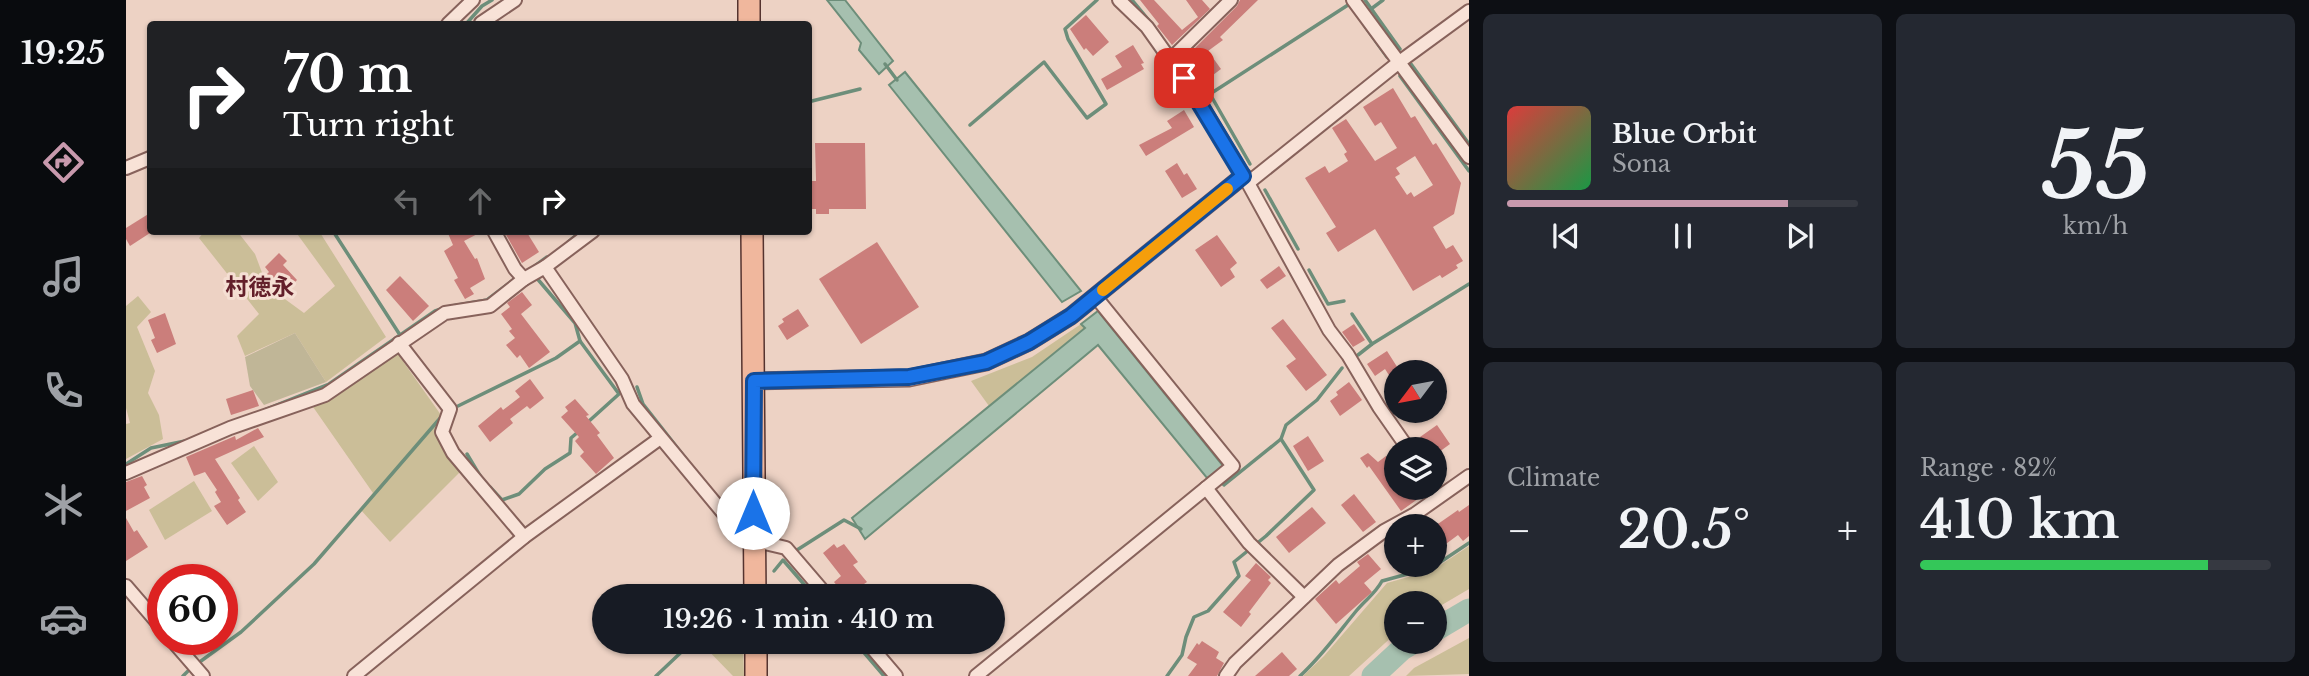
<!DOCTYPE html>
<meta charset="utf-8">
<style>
:root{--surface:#171b24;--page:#242831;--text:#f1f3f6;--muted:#9ea1a6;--line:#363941;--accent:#c899ad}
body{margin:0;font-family:"Libre Baskerville","Noto Sans JP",serif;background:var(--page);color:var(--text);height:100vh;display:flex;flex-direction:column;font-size:26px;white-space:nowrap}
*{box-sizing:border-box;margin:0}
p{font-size:23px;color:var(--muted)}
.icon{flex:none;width:38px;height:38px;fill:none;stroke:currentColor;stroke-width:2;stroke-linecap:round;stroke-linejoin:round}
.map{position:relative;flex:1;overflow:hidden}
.details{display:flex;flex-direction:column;gap:14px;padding:14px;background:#0d0f14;width:840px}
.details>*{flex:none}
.hud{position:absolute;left:21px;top:21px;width:665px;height:214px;border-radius:7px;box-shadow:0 2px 5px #0004;background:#202124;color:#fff;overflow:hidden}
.needle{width:46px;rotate:238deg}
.tools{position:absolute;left:1258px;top:360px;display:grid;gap:14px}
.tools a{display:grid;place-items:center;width:63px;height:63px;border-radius:50%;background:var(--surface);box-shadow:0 2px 5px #0004;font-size:35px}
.speed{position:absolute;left:21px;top:564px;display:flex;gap:14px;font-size:35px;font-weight:700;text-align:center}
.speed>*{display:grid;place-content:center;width:91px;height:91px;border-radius:50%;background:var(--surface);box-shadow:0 2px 5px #0004;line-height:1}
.speed .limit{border:10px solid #d22;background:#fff;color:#111}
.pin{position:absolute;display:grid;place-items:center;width:60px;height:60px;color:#fff;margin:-30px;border-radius:14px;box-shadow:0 4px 10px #0006}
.me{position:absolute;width:77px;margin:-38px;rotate:0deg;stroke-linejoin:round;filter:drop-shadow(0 0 5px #0008)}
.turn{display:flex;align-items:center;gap:24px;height:147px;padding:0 21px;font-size:32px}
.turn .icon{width:91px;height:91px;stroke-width:2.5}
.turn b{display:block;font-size:49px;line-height:60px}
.lanes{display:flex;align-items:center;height:66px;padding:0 21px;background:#0003;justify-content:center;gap:35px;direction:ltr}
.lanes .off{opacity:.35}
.big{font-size:52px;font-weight:600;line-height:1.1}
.details .tile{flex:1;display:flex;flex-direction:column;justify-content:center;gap:10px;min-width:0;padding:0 24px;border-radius:10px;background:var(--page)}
.details .dial{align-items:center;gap:0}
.dial b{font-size:91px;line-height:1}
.song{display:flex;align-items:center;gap:21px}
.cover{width:84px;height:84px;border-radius:10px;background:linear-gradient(135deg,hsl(0 70% 55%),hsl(140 70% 35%))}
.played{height:7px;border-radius:4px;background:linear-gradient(90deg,var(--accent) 80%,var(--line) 80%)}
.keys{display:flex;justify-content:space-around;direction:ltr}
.heat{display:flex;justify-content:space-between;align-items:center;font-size:38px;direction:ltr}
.charge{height:10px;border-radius:5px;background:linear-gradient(90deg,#34c759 82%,var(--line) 0)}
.details .tiles{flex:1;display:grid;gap:14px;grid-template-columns:repeat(2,1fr)}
.trip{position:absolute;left:466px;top:584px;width:413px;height:70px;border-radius:35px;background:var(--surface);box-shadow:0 2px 5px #0004;font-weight:600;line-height:70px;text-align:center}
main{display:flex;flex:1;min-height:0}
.menu{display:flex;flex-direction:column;width:126px;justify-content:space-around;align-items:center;background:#090b0e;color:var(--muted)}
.menu .icon{width:49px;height:49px}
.menu .selected{color:var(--accent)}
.menu b{font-size:32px;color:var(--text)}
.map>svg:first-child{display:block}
.green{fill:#cbbe98}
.cemetery{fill:#c0b697}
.water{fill:#a6c0af;stroke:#6d8e7a;stroke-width:2}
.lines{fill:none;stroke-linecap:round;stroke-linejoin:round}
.stream{stroke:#6d8e7a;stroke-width:3.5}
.river{stroke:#a6c0af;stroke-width:23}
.building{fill:#cb7e7b;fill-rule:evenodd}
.minor-casing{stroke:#87625b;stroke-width:16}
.tertiary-casing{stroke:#87625b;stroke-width:19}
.primary-casing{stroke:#55332f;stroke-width:24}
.minor{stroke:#f8e2d7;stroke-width:12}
.tertiary{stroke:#f8e2d7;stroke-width:16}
.primary{stroke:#f0b79d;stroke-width:21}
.route-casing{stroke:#114b97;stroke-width:18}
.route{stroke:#1a73e8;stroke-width:12}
.slow{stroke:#f59e0b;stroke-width:12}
.labels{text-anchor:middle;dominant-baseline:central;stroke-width:6;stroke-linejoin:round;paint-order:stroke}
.neighbourhood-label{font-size:23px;font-weight:bold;fill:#631f2a;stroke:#f5dfd3}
</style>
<main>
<nav class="menu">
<b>19:25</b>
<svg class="icon selected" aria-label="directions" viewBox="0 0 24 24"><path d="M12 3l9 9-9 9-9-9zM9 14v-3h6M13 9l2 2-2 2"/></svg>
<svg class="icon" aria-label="music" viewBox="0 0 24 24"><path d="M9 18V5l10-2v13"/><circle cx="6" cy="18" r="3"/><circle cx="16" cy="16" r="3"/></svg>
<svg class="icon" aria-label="phone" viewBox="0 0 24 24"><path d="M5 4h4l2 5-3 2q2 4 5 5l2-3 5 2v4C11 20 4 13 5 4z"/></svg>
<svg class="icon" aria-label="climate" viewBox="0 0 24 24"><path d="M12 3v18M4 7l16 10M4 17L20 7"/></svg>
<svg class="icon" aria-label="car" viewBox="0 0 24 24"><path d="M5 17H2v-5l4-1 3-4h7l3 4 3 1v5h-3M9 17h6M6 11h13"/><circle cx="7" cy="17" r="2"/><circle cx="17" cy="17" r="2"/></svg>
</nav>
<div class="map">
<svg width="1343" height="676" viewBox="0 0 1343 676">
<rect width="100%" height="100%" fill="#edd2c4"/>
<!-- green -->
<g class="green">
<polygon points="79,231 111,231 129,254 141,286 178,313 209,286 169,231 193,231 260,337 200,382 169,333 119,356 111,336 133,314 73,238"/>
<polygon points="12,296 25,312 11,327 29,371 22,393 33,415 37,439 0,459 0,424 4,423 0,408 0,306"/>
<polygon points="955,324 959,328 863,406 845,381 906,357"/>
<polygon points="269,350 315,415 312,438 334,472 264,542 234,509 247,493 185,404"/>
<polygon points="128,446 152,482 132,501 105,463"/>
<polygon points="68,481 86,511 39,540 23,510"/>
<polygon points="1343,546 1343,589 1309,609 1309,604 1270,604 1270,633 1223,676 1177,676 1198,656 1261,583 1307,570"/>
<polygon points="1343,638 1343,674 1280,676 1288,668"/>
<polygon points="574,642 617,642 618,676 607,676"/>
</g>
<!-- cemetery -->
<polygon class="cemetery" points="169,333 200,382 138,405 124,386 119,357"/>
<!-- water -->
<g class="water">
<polygon points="701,0 719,0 767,61 753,74 733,50 735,43"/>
<polygon points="779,72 955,291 936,302 763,85"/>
<polygon points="972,311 1098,467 1081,478 972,345 739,539 726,518 959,328 955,324"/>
</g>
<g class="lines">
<!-- stream -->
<g class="stream">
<polyline points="1006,0 1026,24"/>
<polyline points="1239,0 1274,49"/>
<polyline points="1245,9 1257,0"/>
<polyline points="340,24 356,6 366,0"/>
<polyline points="1238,25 1261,57"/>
<polyline points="1056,59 1084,94 1124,164"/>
<polyline points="759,64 771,80"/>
<polyline points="1285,64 1343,144"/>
<polyline points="1274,76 1343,171"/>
<polyline points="1084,94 1222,5"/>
<polyline points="682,102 734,89"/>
<polyline points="844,125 918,62 961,118 980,104 942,39 939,29 971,0"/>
<polyline points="1139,190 1172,249"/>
<polyline points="207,231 274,335"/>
<polyline points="442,242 455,231"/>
<polyline points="406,268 421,257"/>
<polyline points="1183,270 1202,304 1218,301"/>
<polyline points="409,276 449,323 454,341 493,394 462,422"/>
<polyline points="326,306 361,300 391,277"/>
<polyline points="1226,314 1246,344"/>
<polyline points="1232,355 1246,344 1343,284"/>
<polyline points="511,387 517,404 561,460"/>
<polyline points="332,406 430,358 454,341"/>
<polyline points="138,410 203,384 309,311 315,309"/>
<polyline points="341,454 356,479"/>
<polyline points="0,464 25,448 59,441"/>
<polyline points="1095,481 1098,485 1155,439"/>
<polyline points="364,487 376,500 393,494 419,469 444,453 445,438 452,432"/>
<polyline points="671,550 718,520 735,529"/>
<polyline points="648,571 657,560 689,597"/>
<polyline points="615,597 617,595"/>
<polyline points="729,642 758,676"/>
<polyline points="75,661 115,632 188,564 316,416"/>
<polyline points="57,676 63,670"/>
<polyline points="530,676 566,642"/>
<polyline points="1041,676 1056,655 1060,637 1068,617 1082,611 1113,576 1108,562 1140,536 1188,490 1155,439 1160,425 1191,400 1216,368"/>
<path d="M 1174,676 C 1196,656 1212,633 1231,610 C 1240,599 1249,594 1256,581 L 1307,567 L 1343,543"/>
</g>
<!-- river -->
<g class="river">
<polyline points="1309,630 1343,610"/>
<polyline points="1247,676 1276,649 1288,642"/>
</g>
</g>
<!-- building -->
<g class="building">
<polygon points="1014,0 1028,0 1056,30 1072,17 1060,0 1076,0 1084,9 1046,45 1031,26 1033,24"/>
<polygon points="1114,0 1132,0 1094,37 1097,40 1082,51 1095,69 1079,81 1066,66 1064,60 1066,58 1063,54 1111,6"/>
<polygon points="960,15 983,42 967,56 960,48 958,50 944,29"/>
<polygon points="1007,45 1018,63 1015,64 1018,69 981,90 975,79 996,67 989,56"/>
<path d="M 1267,88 L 1285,118 L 1289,116 L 1307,145 L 1310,143 L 1335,183 L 1328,214 L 1307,227 L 1320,249 L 1327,245 L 1337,261 L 1330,265 L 1332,268 L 1316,278 L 1314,275 L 1287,291 L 1249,229 L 1212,252 L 1200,233 L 1210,227 L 1179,178 L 1199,166 L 1203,173 L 1222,161 L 1218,154 L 1221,152 L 1206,128 L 1220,119 L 1249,161 L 1271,148 L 1255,122 L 1249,126 L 1237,107 ZM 1289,156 L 1307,185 L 1288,197 L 1285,192 L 1281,195 L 1269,177 L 1274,174 L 1270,168 Z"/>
<polygon points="1058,110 1068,127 1020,156 1013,145 1046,128 1041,121"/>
<polygon points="689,143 739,143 740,209 703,209 703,214 690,214 690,209 682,209 682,181 690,181"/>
<polygon points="1051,163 1058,175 1061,173 1071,189 1056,198 1039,171"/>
<polygon points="24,213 24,233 4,246 0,239 0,228"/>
<polygon points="321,231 357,231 338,241 349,259 351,258 359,279 344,288 348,294 339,299 328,280 332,278 318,251 327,245"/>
<polygon points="383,231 400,231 413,252 396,263 379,233"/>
<polygon points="1091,235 1111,263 1104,269 1109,277 1095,287 1069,250"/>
<polygon points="751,242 793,307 735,344 693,279"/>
<polygon points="153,253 161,261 157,265 171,280 161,290 155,285 153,287 141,274 143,272 139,267"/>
<polygon points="1153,266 1160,276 1141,289 1134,280"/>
<polygon points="274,276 303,306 287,321 260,290"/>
<polygon points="396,292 406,305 395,314 424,352 403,368 394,355 391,358 380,345 389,338 383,331 386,329 375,314 384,307 381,303"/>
<polygon points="672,309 683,326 661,340 652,326 658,322 656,319"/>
<polygon points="39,313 50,344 31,353 25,340 29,338 22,320"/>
<polygon points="1157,319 1201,375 1180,391 1160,366 1170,359 1145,328"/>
<polygon points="1228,324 1239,340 1227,347 1216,332"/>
<polygon points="1261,351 1275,373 1270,373 1270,386 1259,369 1249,376 1241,364"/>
<polygon points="404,379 418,398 404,409 401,406 384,419 387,423 364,442 352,426 375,407 377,410 394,397 389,391"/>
<polygon points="1223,382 1236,400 1214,416 1204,401 1212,395 1210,392"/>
<polygon points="127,390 133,406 105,415 100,399"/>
<polygon points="449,399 463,415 460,416 474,433 471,435 488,458 470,474 454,456 458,452 449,441 453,437 435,417 442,411 439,407"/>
<polygon points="1311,425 1324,444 1309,455 1309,450 1303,450 1294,437"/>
<polygon points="132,428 138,437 89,459 114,498 112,500 120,512 101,525 88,506 95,502 89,492 91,490 79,472 68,476 60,457 109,436 110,440"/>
<polygon points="1182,436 1198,461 1182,471 1167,446"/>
<polygon points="1242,453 1252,462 1260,456 1270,471 1270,488 1307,488 1275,511 1243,466 1241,468 1234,458"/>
<polygon points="16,476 21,485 18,487 24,498 0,511 0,482"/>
<polygon points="1228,494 1250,522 1237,532 1215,505"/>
<polygon points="1343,505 1343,536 1337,541 1332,535 1309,552 1309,526 1332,510 1333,512"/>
<polygon points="1186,507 1200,523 1163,553 1150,537"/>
<polygon points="0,518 8,532 11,530 22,547 0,561"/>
<polygon points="708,544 711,548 718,544 732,562 727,565 741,582 738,584 743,590 734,597 720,597 708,582 715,576 697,553"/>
<polygon points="1242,554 1255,569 1238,583 1246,592 1210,624 1189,599 1210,580 1213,584 1234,566 1231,562"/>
<polygon points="1130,563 1145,577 1142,580 1145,583 1123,612 1125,614 1115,627 1097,612 1125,580 1119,576"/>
<polygon points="1076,641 1093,652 1090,658 1098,663 1091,676 1062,676 1071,664 1061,658 1071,643 1073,645"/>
<polygon points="1156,652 1171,669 1163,676 1129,676"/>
</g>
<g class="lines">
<!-- minor casing -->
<g class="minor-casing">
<g id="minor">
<polyline points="993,0 1021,27 1070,96 1122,183 1203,330 1222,355 1253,407 1283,450"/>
<polyline points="1227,0 1343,157"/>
<polyline points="322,24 347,0"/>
<polyline points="355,24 355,23 389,0"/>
<polyline points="1045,59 1105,0"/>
<polyline points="0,168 24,158"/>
<polyline points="1122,183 1272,63 1343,11"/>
<polyline points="368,231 389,269 398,279"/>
<polyline points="419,267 496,379 507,404 618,538 660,548 702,597"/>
<polyline points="273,343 324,409 316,432 327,453 398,537"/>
<polyline points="0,473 104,428 199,395 319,313 364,306 398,279 419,267 467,231"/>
<polyline points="1080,488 1123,543 1178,597"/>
<polyline points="0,586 37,629"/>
<polyline points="45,639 77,676"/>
<polyline points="741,642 770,676"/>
<polyline points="228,676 398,537 533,439"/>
<polyline points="850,676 1107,466 969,296"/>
<polyline points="1100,676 1109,663 1212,565 1258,531 1289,514 1343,476"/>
</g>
</g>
<!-- tertiary casing -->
<g class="tertiary-casing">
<polyline id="tertiary" points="628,381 783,378 860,362 903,342 945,316 1117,176"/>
</g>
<!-- primary casing -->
<g class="primary-casing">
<g id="primary">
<polyline points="623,0 623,24"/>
<polyline points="626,231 629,597"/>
<polyline points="630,642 630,676"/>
</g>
</g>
<!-- minor -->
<use href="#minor" class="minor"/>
<!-- tertiary -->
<use href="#tertiary" class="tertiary"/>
<!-- primary -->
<use href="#primary" class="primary"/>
</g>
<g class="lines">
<!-- route casing -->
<g class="route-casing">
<polyline id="route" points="627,513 628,381 783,377 860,362 903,342 945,316 1117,176 1058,78"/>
</g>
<!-- route -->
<use href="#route" class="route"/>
<!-- slow -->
<polyline class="slow" points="977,290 1101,189"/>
</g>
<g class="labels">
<!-- neighbourhood labels -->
<g class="neighbourhood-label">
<text x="134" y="287">村徳永</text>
</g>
</g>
</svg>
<div class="tools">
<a><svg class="needle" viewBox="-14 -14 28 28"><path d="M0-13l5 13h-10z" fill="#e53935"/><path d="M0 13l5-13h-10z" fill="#9ea1a6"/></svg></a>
<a><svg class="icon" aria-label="layers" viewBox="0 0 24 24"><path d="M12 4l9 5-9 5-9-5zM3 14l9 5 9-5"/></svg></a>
<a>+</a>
<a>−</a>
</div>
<div class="speed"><div class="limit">60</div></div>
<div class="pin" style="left:1058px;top:78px;background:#d93025"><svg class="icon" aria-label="arrive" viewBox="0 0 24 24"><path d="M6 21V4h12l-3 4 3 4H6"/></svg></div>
<svg class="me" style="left:627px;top:513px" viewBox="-20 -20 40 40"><circle r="19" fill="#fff"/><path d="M0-13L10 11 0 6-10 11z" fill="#1a73e8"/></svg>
<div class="trip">19:26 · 1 min · 410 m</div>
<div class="hud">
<div class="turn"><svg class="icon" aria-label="right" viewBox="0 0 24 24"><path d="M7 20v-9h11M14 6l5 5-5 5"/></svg><div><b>70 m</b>Turn right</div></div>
<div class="lanes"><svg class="icon off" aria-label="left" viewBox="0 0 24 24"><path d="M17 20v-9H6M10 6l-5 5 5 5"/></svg><svg class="icon off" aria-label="ahead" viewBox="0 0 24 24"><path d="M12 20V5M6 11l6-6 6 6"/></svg><svg class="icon" aria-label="right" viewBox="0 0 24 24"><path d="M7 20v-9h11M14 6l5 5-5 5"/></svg></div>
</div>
</div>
<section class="details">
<div class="tiles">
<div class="tile">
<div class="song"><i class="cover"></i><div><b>Blue Orbit</b><p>Sona</p></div></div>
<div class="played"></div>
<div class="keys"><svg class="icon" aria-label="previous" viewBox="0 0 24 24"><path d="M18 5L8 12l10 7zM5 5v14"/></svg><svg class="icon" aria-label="pause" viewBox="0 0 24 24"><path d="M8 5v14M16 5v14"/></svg><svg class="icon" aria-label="next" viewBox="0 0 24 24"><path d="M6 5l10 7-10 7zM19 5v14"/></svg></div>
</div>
<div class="tile dial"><b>55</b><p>km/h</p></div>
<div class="tile"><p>Climate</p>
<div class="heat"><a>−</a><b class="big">20.5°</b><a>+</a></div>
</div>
<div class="tile"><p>Range · 82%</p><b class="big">410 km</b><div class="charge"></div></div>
</div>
</section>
</main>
